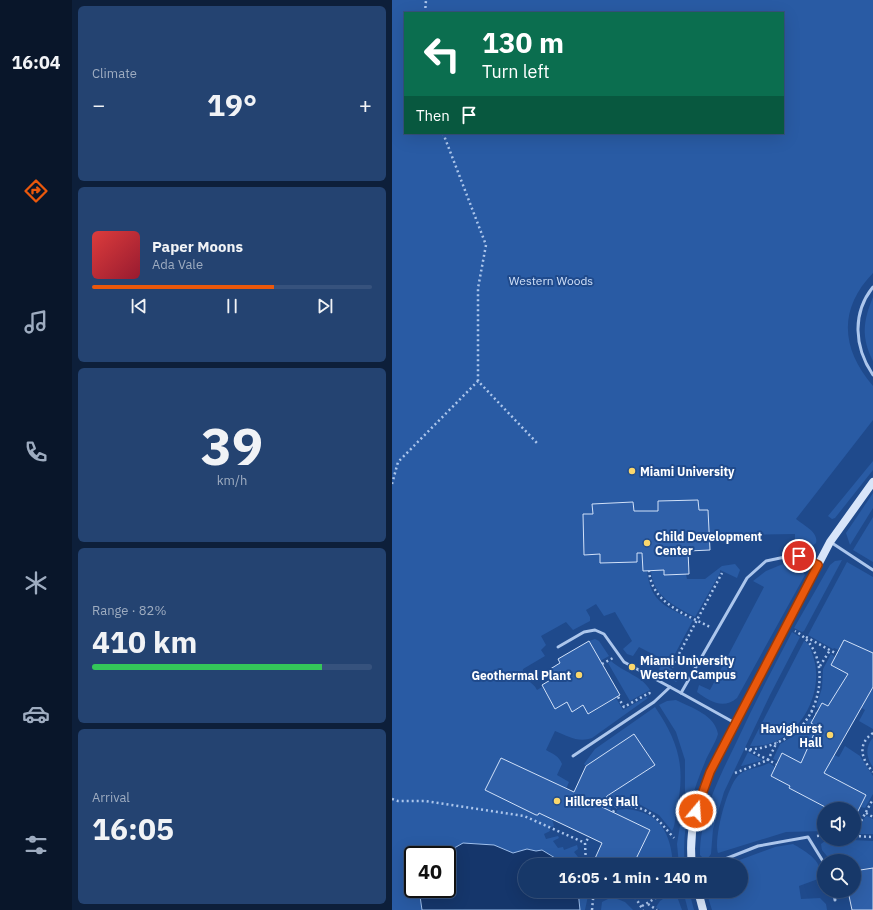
<!DOCTYPE html>
<meta charset="utf-8">
<style>
:root{--surface:#173869;--page:#244371;--text:#f1f3f6;--muted:#9eacc0;--line:#36527d;--accent:#ea580c}
body{margin:0;font-family:"IBM Plex Sans",sans-serif;background:var(--page);color:var(--text);height:100vh;display:flex;flex-direction:column;font-size:15px;white-space:nowrap}
*{box-sizing:border-box;margin:0}
p{font-size:13px;color:var(--muted)}
.icon{flex:none;width:22px;height:22px;fill:none;stroke:currentColor;stroke-width:2;stroke-linecap:round;stroke-linejoin:round}
.map{position:relative;flex:1;overflow:hidden}
.panel{display:flex;flex-direction:column;gap:6px;padding:6px;background:#0d1f3a;width:320px}
.panel>*{flex:none}
.guide{position:absolute;left:12px;top:12px;width:380px;height:122px;border-radius:0px;box-shadow:0 4px 16px #0002,0 0 0 1px var(--line);background:#0b6e4f;color:#fff;overflow:hidden}
.buttons{position:absolute;left:425px;top:802px;display:grid;gap:8px}
.buttons a{display:grid;place-items:center;width:44px;height:44px;border-radius:50%;background:var(--surface);box-shadow:0 4px 16px #0002,0 0 0 1px var(--line);font-size:20px}
.speed{position:absolute;left:12px;top:846px;display:flex;gap:8px;font-size:20px;font-weight:700;text-align:center}
.speed>*{display:grid;place-content:center;width:52px;height:52px;border-radius:50%;background:var(--surface);box-shadow:0 4px 16px #0002,0 0 0 1px var(--line);line-height:1}
.speed .limit{border:2px solid #111;border-radius:6px;background:#fff;color:#111}
.pin{position:absolute;display:grid;place-items:center;width:34px;height:34px;color:#fff;margin:-17px;border:2px solid #fff;border-radius:50%;box-shadow:0 1px 4px #0007}
.me{position:absolute;width:44px;margin:-22px;rotate:18deg;stroke-linejoin:round;filter:drop-shadow(0 0 3px #0008)}
.turn{display:flex;align-items:center;gap:14px;height:84px;padding:0 12px;font-size:18px}
.turn .icon{width:52px;height:52px;stroke-width:2.5}
.turn b{display:block;font-size:28px;line-height:34px}
.then{display:flex;align-items:center;height:38px;padding:0 12px;background:#0003;gap:8px;font-size:15px}
.big{font-size:30px;font-weight:800;line-height:1.1}
.panel .tile{flex:1;display:flex;flex-direction:column;justify-content:center;gap:6px;min-width:0;padding:0 14px;border-radius:6px;background:var(--page)}
.panel .dial{align-items:center;gap:0}
.dial b{font-size:52px;line-height:1}
.song{display:flex;align-items:center;gap:12px}
.cover{width:48px;height:48px;border-radius:6px;background:linear-gradient(135deg,hsl(0 70% 55%),hsl(350 70% 35%))}
.played{height:4px;border-radius:2px;background:linear-gradient(90deg,var(--accent) 65%,var(--line) 65%)}
.keys{display:flex;justify-content:space-around;direction:ltr}
.heat{display:flex;justify-content:space-between;align-items:center;font-size:22px;direction:ltr}
.charge{height:6px;border-radius:3px;background:linear-gradient(90deg,#34c759 82%,var(--line) 0)}
.trip{position:absolute;left:126px;top:858px;width:230px;height:40px;border-radius:20px;background:var(--surface);box-shadow:0 4px 16px #0002,0 0 0 1px var(--line);font-weight:800;line-height:40px;text-align:center}
main{display:flex;flex:1;min-height:0}
.tab-bar{display:flex;flex-direction:column;width:72px;justify-content:space-around;align-items:center;background:#09162a;color:var(--muted)}
.tab-bar .icon{width:28px;height:28px}
.tab-bar .active{color:var(--accent)}
.tab-bar b{font-size:18px;color:var(--text)}
.map>svg:first-child{display:block}
.green{fill:#295ba4;fill-rule:evenodd}
.water{fill:#15366b;stroke:#9fc0ed}
.building{fill:#2f60a9;stroke:#d1e1f9}
.lines{fill:none;stroke-linecap:round;stroke-linejoin:round}
.path{stroke:#acc6ec;stroke-width:2.5;stroke-dasharray:2 3;stroke-linecap:butt}
.lane{stroke:#acc6ec;stroke-width:3}
.secondary{stroke:#d8e5f9;stroke-width:8}
.route-casing{stroke:#983908;stroke-width:10}
.route{stroke:#ea580c;stroke-width:7}
.poi-dot{fill:#fad76c;stroke:#1f4a8c;stroke-width:1.5}
.labels{text-anchor:middle;dominant-baseline:central;stroke-width:4;stroke-linejoin:round;paint-order:stroke}
.park-label{font-size:12px;fill:#d1e1f9;stroke:#1f4a8c}
.poi-label{font-size:12px;font-weight:bold;fill:#fff;stroke:#1f4a8c;text-anchor:start}
</style>
<main>
<nav class="tab-bar">
<b>16:04</b>
<svg class="icon active" aria-label="directions" viewBox="0 0 24 24"><path d="M12 3l9 9-9 9-9-9zM9 14v-3h6M13 9l2 2-2 2"/></svg>
<svg class="icon" aria-label="music" viewBox="0 0 24 24"><path d="M9 18V5l10-2v13"/><circle cx="6" cy="18" r="3"/><circle cx="16" cy="16" r="3"/></svg>
<svg class="icon" aria-label="phone" viewBox="0 0 24 24"><path d="M5 4h4l2 5-3 2q2 4 5 5l2-3 5 2v4C11 20 4 13 5 4z"/></svg>
<svg class="icon" aria-label="climate" viewBox="0 0 24 24"><path d="M12 3v18M4 7l16 10M4 17L20 7"/></svg>
<svg class="icon" aria-label="car" viewBox="0 0 24 24"><path d="M5 17H2v-5l4-1 3-4h7l3 4 3 1v5h-3M9 17h6M6 11h13"/><circle cx="7" cy="17" r="2"/><circle cx="17" cy="17" r="2"/></svg>
<svg class="icon" aria-label="filters" viewBox="0 0 24 24"><path d="M4 7h16M4 17h16"/><circle cx="9" cy="7" r="2"/><circle cx="15" cy="17" r="2"/></svg>
</nav>
<section class="panel">
<div class="tile"><p>Climate</p>
<div class="heat"><a>−</a><b class="big">19°</b><a>+</a></div>
</div>
<div class="tile">
<div class="song"><i class="cover"></i><div><b>Paper Moons</b><p>Ada Vale</p></div></div>
<div class="played"></div>
<div class="keys"><svg class="icon" aria-label="previous" viewBox="0 0 24 24"><path d="M18 5L8 12l10 7zM5 5v14"/></svg><svg class="icon" aria-label="pause" viewBox="0 0 24 24"><path d="M8 5v14M16 5v14"/></svg><svg class="icon" aria-label="next" viewBox="0 0 24 24"><path d="M6 5l10 7-10 7zM19 5v14"/></svg></div>
</div>
<div class="tile dial"><b>39</b><p>km/h</p></div>
<div class="tile"><p>Range · 82%</p><b class="big">410 km</b><div class="charge"></div></div>
<div class="tile"><p>Arrival</p><b class="big">16:05</b></div>
</section>
<div class="map">
<svg width="481" height="910" viewBox="0 0 481 910">
<rect width="100%" height="100%" fill="#1f4a8c"/>
<!-- green -->
<g class="green">
<path d="M 0,0 L 481,0 L 481,273 C 446,309 449,349 481,386 L 481,420 L 404,519 C 411,525 427,532 424,543 L 419,547 L 403,548 L 403,534 L 317,535 L 316,510 L 307,510 L 306,500 L 266,501 L 266,511 L 242,511 L 241,502 L 200,504 L 201,514 L 191,514 L 192,555 L 208,554 L 209,563 L 245,562 L 245,553 L 250,553 L 251,570 L 255,570 C 258,603 275,607 301,620 L 276,667 L 287,674 L 289,677 L 284,682 L 269,672 L 267,669 L 272,660 L 247,647 L 241,656 L 235,654 L 231,649 L 240,641 L 223,612 L 212,616 L 204,604 L 194,610 L 198,617 L 198,621 L 181,630 L 174,622 L 149,636 L 154,645 L 149,650 L 153,656 L 131,669 C 129,680 141,681 145,690 L 150,687 L 163,709 L 175,702 L 180,712 L 191,705 L 197,714 L 224,698 L 231,710 L 254,697 L 256,698 L 200,738 C 186,743 176,736 163,731 L 154,750 C 161,754 167,756 170,764 L 165,775 L 177,782 L 174,789 L 109,758 L 94,790 L 144,815 L 147,813 L 160,819 L 162,826 L 157,828 L 158,831 L 152,834 L 154,839 L 166,836 L 167,838 L 161,841 L 166,848 L 171,847 L 172,850 L 185,845 L 186,849 L 182,852 L 186,857 L 184,858 L 185,862 L 189,861 L 189,865 L 170,865 L 168,861 L 150,850 L 144,851 L 135,849 L 121,853 L 110,848 L 71,843 L 50,855 L 21,855 L 21,889 L 30,889 L 28,896 L 30,910 L 0,910 ZM 13,13 L 391,13 L 391,133 L 13,133 Z"/>
<path d="M 481,297 L 481,361 C 469,338 471,321 481,297 Z"/>
<polygon points="481,461 481,470 443,518 440,519 436,516"/>
<polygon points="481,493 481,508 458,545 454,533"/>
<polygon points="481,517 481,562 461,550"/>
<polygon points="450,560 412,631 410,632 402,628 438,565 443,561"/>
<polygon points="455,562 481,577 481,653 452,640 447,650 442,648 441,649 416,635"/>
<path d="M 343,564 L 348,570 L 345,578 L 328,570 L 328,573 L 303,617 C 283,606 260,596 259,570 L 272,570 L 294,574 L 295,579 L 313,579 L 330,566 Z"/>
<path d="M 391,564 L 408,566 L 413,575 L 345,698 C 331,710 317,701 305,692 L 307,685 L 318,690 L 372,587 L 361,581 L 374,571 Z"/>
<path d="M 400,632 L 408,637 L 378,695 L 332,792 L 321,829 L 319,854 L 316,858 L 312,859 L 308,855 C 308,814 327,778 345,741 C 362,704 381,668 400,632 Z"/>
<polygon points="203,639 207,641 217,656 208,661 197,641"/>
<path d="M 412,641 C 417,643 419,649 420,653 C 436,693 404,749 358,746 Z"/>
<polygon points="439,654 443,657 456,674 436,706 430,703 427,708 424,707 430,688 431,669"/>
<path d="M 219,661 C 231,672 250,676 258,690 L 238,701 L 216,663 Z"/>
<polygon points="480,686 481,687 481,729 467,721 473,710 470,708 470,705"/>
<path d="M 284,700 C 300,708 323,715 326,734 C 323,744 317,752 313,762 C 299,795 289,829 293,865 L 287,865 L 285,844 L 293,795 L 293,760 L 284,732 L 267,705 L 275,701 Z"/>
<path d="M 263,707 C 288,744 294,769 284,813 C 283,819 283,826 280,831 L 267,815 L 247,804 L 246,800 L 230,798 L 228,803 L 222,801 L 218,811 L 210,807 L 215,796 L 263,765 L 242,734 L 194,766 L 192,764 L 203,749 Z"/>
<polygon points="418,718 421,720 419,723 425,727 409,763 386,761 381,759 388,744 405,734"/>
<path d="M 481,738 L 481,767 C 474,758 473,746 481,738 Z"/>
<polygon points="453,746 468,756 481,776 481,794 473,808 469,807 474,795 432,773 442,755 447,757"/>
<polygon points="356,752 371,760 350,766 349,766"/>
<path d="M 377,763 L 383,767 L 379,776 L 398,786 L 397,788 L 437,809 L 432,809 L 432,831 L 394,832 L 326,853 C 321,839 336,782 348,774 C 356,768 368,768 377,763 Z"/>
<path d="M 234,809 C 268,812 279,833 281,865 L 241,865 L 258,830 L 224,814 L 225,810 Z"/>
<polygon points="475,816 481,819 481,834 468,834 466,830 473,817"/>
<polygon points="441,839 481,841 481,868 462,871 462,861 439,861 430,850 429,844 433,841"/>
<path d="M 401,844 C 413,851 435,863 426,879 L 407,886 L 409,899 L 428,898 L 434,904 L 435,910 L 320,910 L 314,891 L 349,891 L 349,865 L 334,865 L 383,847 Z"/>
<polygon points="186,891 197,891 193,910 188,910"/>
<polygon points="283,891 290,910 268,910 264,907 268,901"/>
<polygon points="291,891 297,891 302,910 296,910"/>
<polygon points="220,897 233,902 241,910 209,910 210,902"/>
</g>
<!-- water -->
<polygon class="water" points="71,843 102,845 121,853 135,849 144,851 150,850 168,861 170,865 133,865 133,891 186,891 188,910 30,910 28,896 30,889 55,889 55,855 50,855"/>
<!-- building -->
<g class="building">
<polygon points="306,500 307,510 316,510 318,550 296,551 297,574 272,575 272,570 251,571 250,553 245,553 245,562 208,563 208,554 192,555 191,514 201,514 200,504 241,502 242,511 266,511 266,501"/>
<polygon points="452,640 481,653 481,687 432,773 474,795 462,819 462,809 437,809 397,788 398,786 379,776 390,753 409,763 425,727 419,723 430,703 436,706 456,674 439,665"/>
<polygon points="197,641 228,695 196,714 191,705 180,712 175,702 163,709 150,685 160,679 155,671 168,663 166,659"/>
<polygon points="242,734 263,765 215,796 210,807 258,830 241,865 200,865 210,843 147,813 146,815 144,815 93,790 109,758 182,792 194,766"/>
<polygon points="481,868 481,910 460,910 456,891 462,891 462,871"/>
</g>
<g class="lines">
<!-- path -->
<g class="path">
<polyline points="33,13 34,0"/>
<polyline points="51,133 94,245 86,288 86,381 145,443"/>
<polyline points="0,484 6,462 86,381"/>
<path d="M 257,570 C 259,603 293,614 318,627"/>
<polyline points="414,637 445,654"/>
<polyline points="210,664 221,658"/>
<polyline points="428,666 438,650"/>
<polyline points="280,667 330,573"/>
<polyline points="226,697 232,707 257,693 259,694"/>
<polyline points="419,711 424,713"/>
<path d="M 481,733 C 465,744 469,759 481,772"/>
<path d="M 353,749 C 373,751 401,738 413,722 C 433,695 435,648 403,631"/>
<polyline points="357,750 384,764"/>
<polyline points="343,773 376,760 385,742"/>
<polyline points="0,799 6,801 33,801 132,816 193,843"/>
<path d="M 221,812 L 224,807 C 256,803 264,818 282,838"/>
<polyline points="474,813 481,817"/>
<polyline points="462,834 481,799"/>
<polyline points="425,836 432,835"/>
<polyline points="462,836 481,837"/>
<polyline points="194,865 193,843 197,837"/>
<polyline points="235,891 243,897 251,910"/>
<polyline points="256,904 265,910"/>
<polyline points="250,906 276,891"/>
<polyline points="200,910 201,899 208,891"/>
</g>
<!-- lane -->
<g class="lane">
<path d="M 481,287 C 460,313 462,347 481,375"/>
<polyline points="440,543 481,570"/>
<polyline points="166,647 192,632 203,630 212,634 232,662 289,693"/>
<polyline points="343,723 289,693 355,578 374,561 393,557 407,556 426,565"/>
<polyline points="181,756 262,702 278,687"/>
<polyline points="318,865 366,846 416,837 432,863"/>
<polyline points="442,891 443,900"/>
</g>
<!-- secondary -->
<g class="secondary">
<path d="M 300,865 C 296,829 305,805 318,772 L 438,542 L 481,482"/>
<polyline points="306,891 311,910"/>
</g>
</g>
<g class="lines">
<!-- route casing -->
<g class="route-casing">
<polyline id="route" points="304,811 318,772 426,565 407,556"/>
</g>
<!-- route -->
<use href="#route" class="route"/>
</g>
<!-- markers -->
<g class="poi-dot">
<circle cx="240" cy="471" r="4"/>
<circle cx="255" cy="543" r="4"/>
<circle cx="240" cy="667" r="4"/>
<circle cx="187" cy="675" r="4"/>
<circle cx="438" cy="735" r="4"/>
<circle cx="165" cy="801" r="4"/>
</g>
<g class="labels">
<!-- park labels -->
<g class="park-label">
<text x="159" y="280">Western Woods</text>
</g>
<!-- poi labels -->
<g class="poi-label">
<text x="248" y="471">Miami University</text>
<text x="263" y="536">Child Development<tspan x="263" dy="14">Center</tspan></text>
<text x="248" y="660">Miami University<tspan x="248" dy="14">Western Campus</tspan></text>
<text x="179" y="675" text-anchor="end">Geothermal Plant</text>
<text x="430" y="728" text-anchor="end">Havighurst<tspan x="430" dy="14">Hall</tspan></text>
<text x="173" y="801">Hillcrest Hall</text>
</g>
</g>
</svg>
<div class="buttons">
<a><svg class="icon" aria-label="sound" viewBox="0 0 24 24"><path d="M4 9h4l5-4v14l-5-4H4zM17 9q2 3 0 6"/></svg></a>
<a><svg class="icon" aria-label="search" viewBox="0 0 24 24"><circle cx="10" cy="10" r="6"/><path d="M15 15l6 6"/></svg></a>
</div>
<div class="speed"><div class="limit">40</div></div>
<div class="pin" style="left:407px;top:556px;background:#d93025"><svg class="icon" aria-label="arrive" viewBox="0 0 24 24"><path d="M6 21V4h12l-3 4 3 4H6"/></svg></div>
<svg class="me" style="left:304px;top:811px" viewBox="-20 -20 40 40"><circle r="17" fill="#ea580c" stroke="#fff" stroke-width="3"/><path d="M0-11L8 9 0 5-8 9z" fill="#fff"/></svg>
<div class="trip">16:05 · 1 min · 140 m</div>
<div class="guide">
<div class="turn"><svg class="icon" aria-label="left" viewBox="0 0 24 24"><path d="M17 20v-9H6M10 6l-5 5 5 5"/></svg><div><b>130 m</b>Turn left</div></div>
<div class="then">Then<svg class="icon" aria-label="arrive" viewBox="0 0 24 24"><path d="M6 21V4h12l-3 4 3 4H6"/></svg></div>
</div>
</div>
</main>
